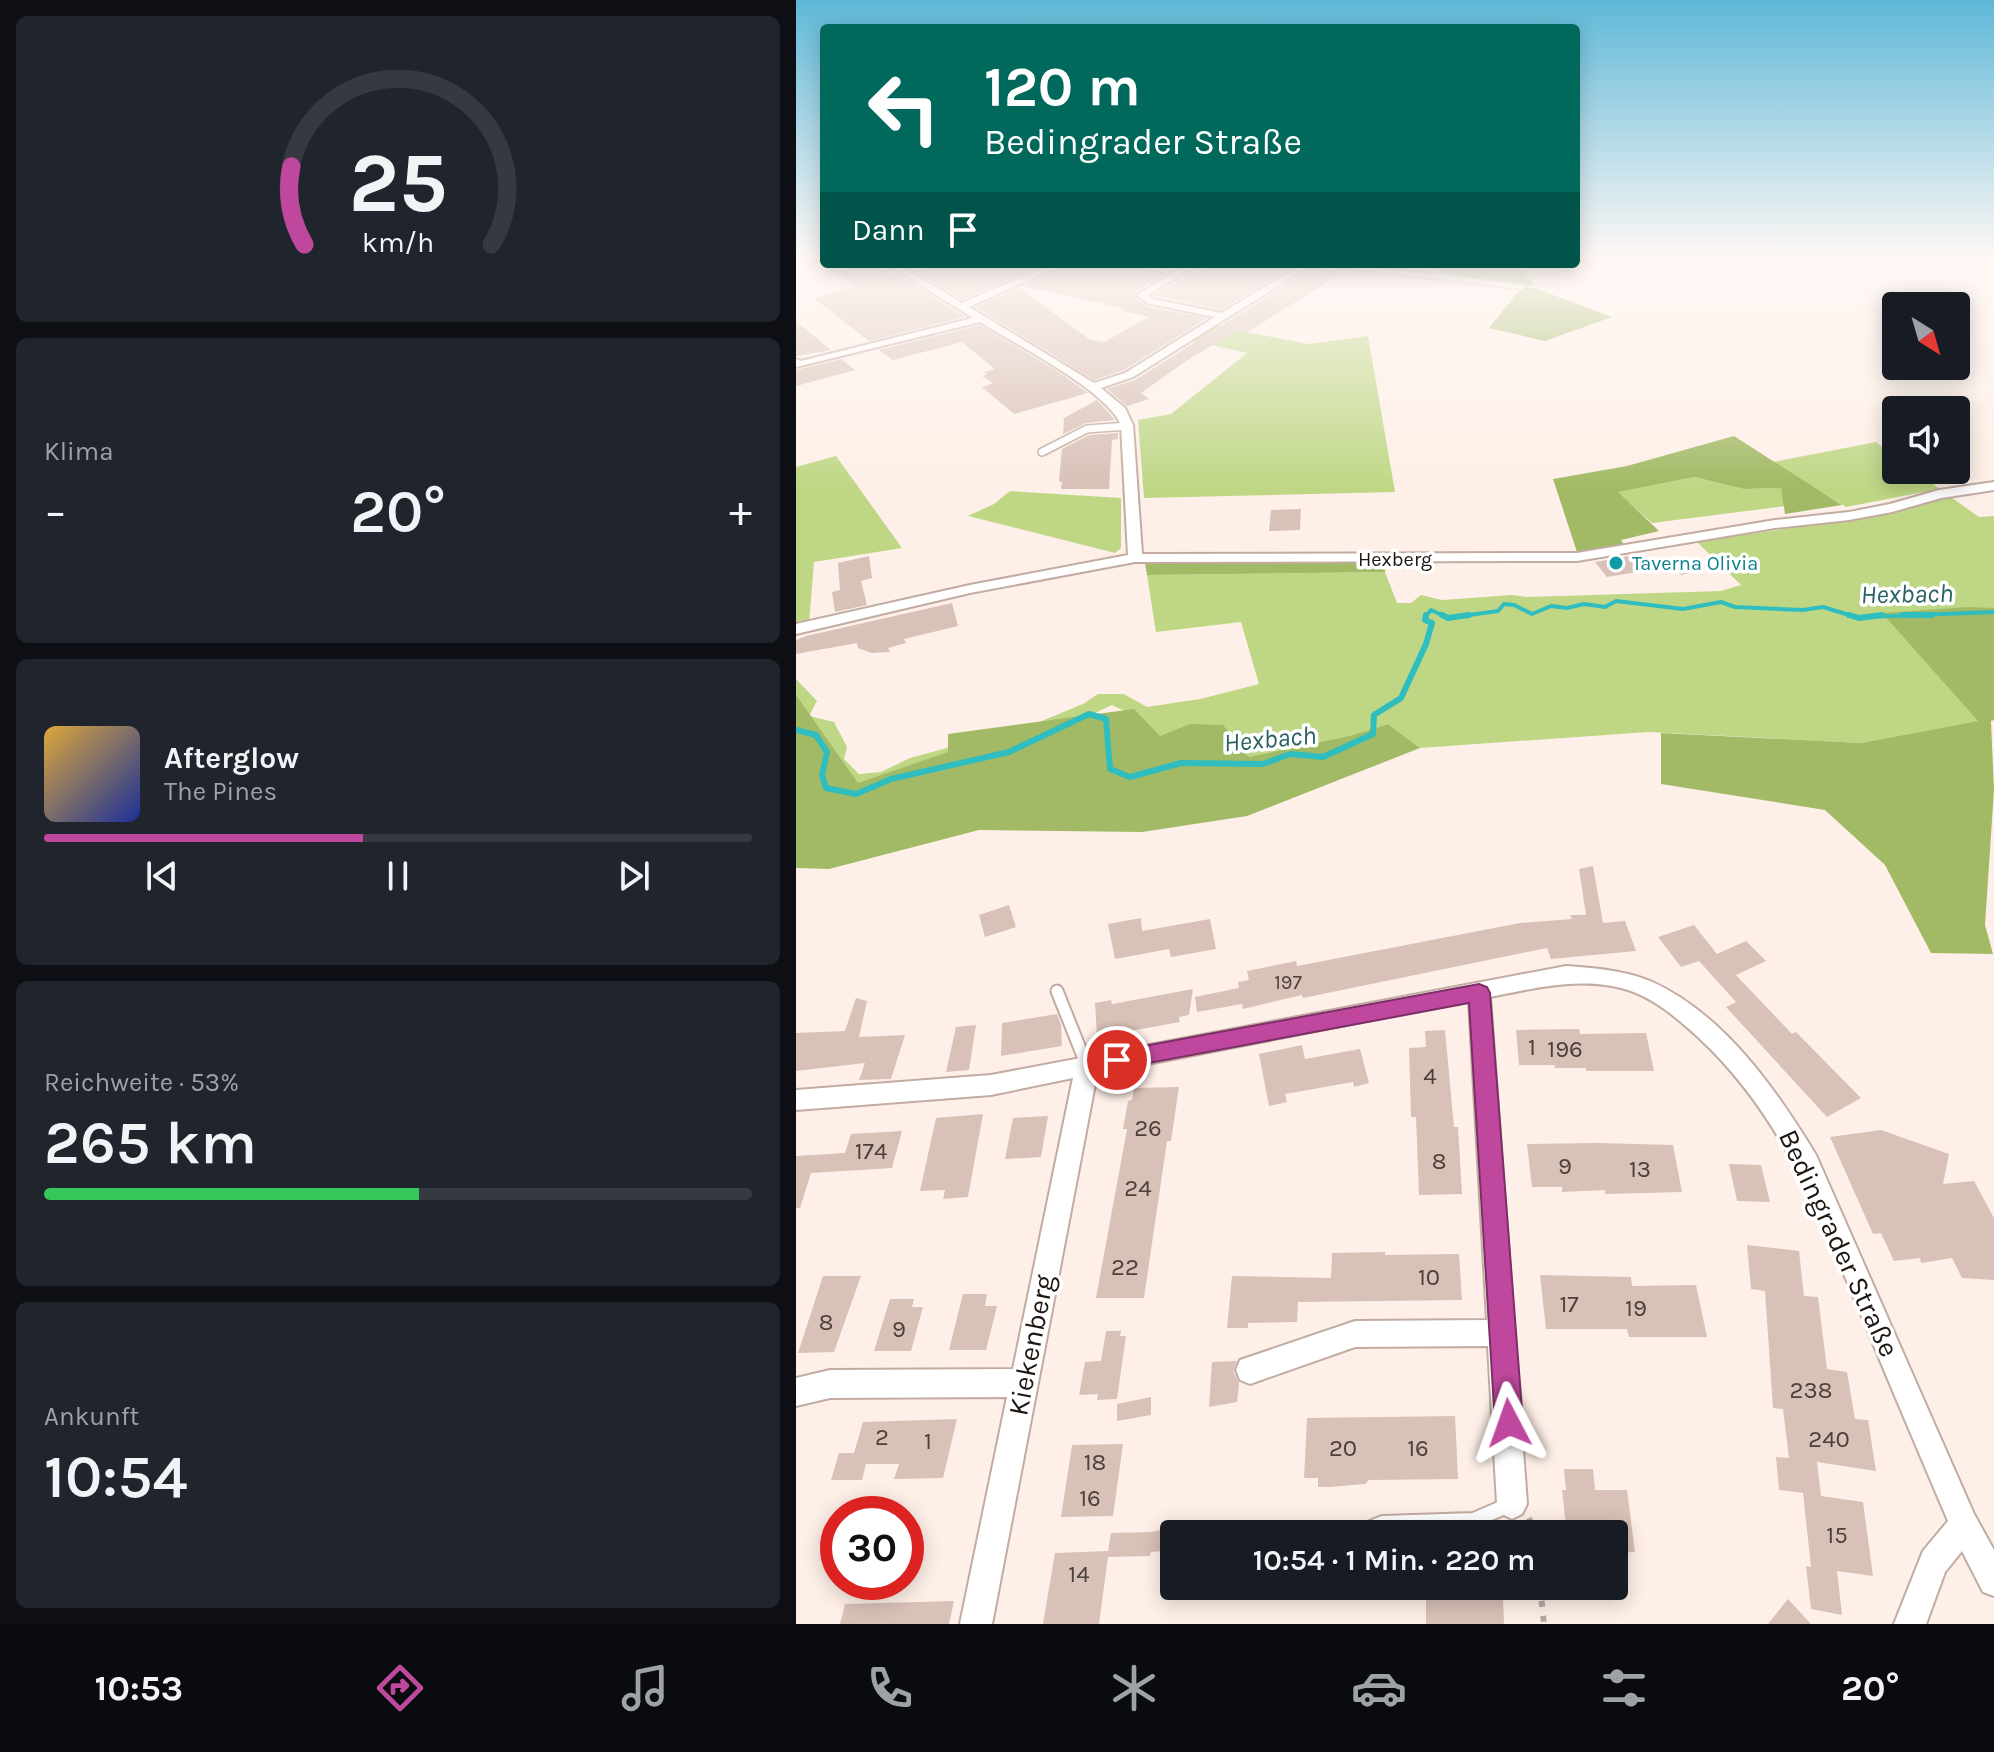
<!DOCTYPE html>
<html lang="de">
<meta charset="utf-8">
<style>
:root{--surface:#171b24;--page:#20242c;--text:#f1f3f6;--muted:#9ea1a6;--line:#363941;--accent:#bf489e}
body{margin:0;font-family:Karla,sans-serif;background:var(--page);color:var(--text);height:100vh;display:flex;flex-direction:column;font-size:30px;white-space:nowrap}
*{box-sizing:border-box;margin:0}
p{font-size:26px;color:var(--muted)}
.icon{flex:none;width:44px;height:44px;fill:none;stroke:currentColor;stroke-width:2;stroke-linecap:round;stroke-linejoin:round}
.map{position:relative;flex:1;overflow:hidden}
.drawer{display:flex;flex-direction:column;gap:16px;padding:16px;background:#0d0f14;width:796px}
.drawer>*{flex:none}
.guide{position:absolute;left:24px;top:24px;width:760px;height:244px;border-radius:8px;box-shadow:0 4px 20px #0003;background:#00695c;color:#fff;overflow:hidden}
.needle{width:52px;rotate:143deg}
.tools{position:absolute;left:1086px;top:292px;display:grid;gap:16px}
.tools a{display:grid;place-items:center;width:88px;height:88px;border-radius:8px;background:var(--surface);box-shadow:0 4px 20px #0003;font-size:40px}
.speed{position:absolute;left:24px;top:1496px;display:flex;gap:16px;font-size:40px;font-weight:700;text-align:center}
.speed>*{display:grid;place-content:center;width:104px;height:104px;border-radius:50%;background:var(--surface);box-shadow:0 4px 20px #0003;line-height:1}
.speed .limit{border:12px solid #d22;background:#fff;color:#111}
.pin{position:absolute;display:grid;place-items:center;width:68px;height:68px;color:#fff;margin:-34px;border:4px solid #fff;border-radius:50%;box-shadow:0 2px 8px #0007}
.me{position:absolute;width:88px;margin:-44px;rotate:356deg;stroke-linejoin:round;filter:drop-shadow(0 0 6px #0008)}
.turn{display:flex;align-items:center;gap:28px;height:168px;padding:0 32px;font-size:36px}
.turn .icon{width:104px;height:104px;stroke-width:2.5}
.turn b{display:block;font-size:56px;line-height:68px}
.then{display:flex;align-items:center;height:76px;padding:0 32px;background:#0003;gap:16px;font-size:30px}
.big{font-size:60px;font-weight:600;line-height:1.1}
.drawer .card{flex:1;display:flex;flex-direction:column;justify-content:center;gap:12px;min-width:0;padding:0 28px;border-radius:12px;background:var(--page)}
.drawer .dial{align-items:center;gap:0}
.dial svg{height:208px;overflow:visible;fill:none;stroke:var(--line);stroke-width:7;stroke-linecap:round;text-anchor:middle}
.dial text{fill:var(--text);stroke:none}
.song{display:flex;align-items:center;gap:24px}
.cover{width:96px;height:96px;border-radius:12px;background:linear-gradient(135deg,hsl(40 70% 55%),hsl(230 70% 35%))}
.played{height:8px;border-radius:4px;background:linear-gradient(90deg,var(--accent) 45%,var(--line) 45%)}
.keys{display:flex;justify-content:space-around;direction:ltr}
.heat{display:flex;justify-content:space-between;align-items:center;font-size:44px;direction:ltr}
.charge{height:12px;border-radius:6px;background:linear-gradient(90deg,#34c759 53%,var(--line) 0)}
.trip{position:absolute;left:364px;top:1520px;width:468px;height:80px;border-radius:8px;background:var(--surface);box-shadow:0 4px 20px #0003;font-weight:600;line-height:80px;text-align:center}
.dock{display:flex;height:128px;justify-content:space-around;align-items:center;background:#090b0e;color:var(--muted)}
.dock .icon{width:56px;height:56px}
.dock .selected{color:var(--accent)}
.dock b{font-size:36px;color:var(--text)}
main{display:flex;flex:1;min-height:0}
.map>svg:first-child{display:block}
.green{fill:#bfd785}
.forest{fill:#a2ba65}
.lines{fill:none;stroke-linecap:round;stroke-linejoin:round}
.stream-far1{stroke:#2fbdc0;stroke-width:4}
.stream{stroke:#2fbdc0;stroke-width:6}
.building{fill:#d8c1b7}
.service-far3-casing{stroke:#c2aca1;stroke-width:7}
.service-far2-casing{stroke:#c2aca1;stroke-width:10}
.service-far1-casing{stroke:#c2aca1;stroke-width:15}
.service-casing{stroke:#c2aca1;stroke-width:18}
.minor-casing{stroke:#c2aca1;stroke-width:4}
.path{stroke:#b6aaa3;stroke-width:6;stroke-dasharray:6 9;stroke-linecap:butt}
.service-far3{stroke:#fff;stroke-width:5}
.service-far2{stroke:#fff;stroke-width:7}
.service-far1{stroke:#fff;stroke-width:11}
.service{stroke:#fff;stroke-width:14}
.minor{fill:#fff;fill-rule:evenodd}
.route{fill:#bf489e;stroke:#7c2f67;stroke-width:2}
.culture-dot{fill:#0f9aa8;stroke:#fff;stroke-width:3}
.labels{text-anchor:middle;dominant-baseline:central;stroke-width:7;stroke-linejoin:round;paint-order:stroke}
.far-street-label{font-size:20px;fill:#1d1611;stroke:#fff}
.far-culture-label{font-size:20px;fill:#0d838f;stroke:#fff;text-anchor:start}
.number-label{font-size:20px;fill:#4c413a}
.near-number-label{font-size:24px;fill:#4c413a}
.water-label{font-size:26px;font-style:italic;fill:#2a6162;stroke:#fff}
.near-street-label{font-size:28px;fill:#1d1611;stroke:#fff}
</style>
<main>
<section class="drawer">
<div class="card dial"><svg viewBox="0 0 100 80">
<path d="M14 69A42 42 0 1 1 86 69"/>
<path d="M14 69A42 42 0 0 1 9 39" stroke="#bf489e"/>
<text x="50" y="56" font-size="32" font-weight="700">25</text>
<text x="50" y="72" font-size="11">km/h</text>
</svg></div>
<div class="card"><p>Klima</p>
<div class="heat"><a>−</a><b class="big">20°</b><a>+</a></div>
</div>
<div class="card">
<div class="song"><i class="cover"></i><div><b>Afterglow</b><p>The Pines</p></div></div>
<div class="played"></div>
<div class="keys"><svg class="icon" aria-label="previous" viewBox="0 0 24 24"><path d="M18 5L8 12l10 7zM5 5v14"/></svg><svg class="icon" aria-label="pause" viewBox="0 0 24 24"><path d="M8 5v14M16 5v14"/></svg><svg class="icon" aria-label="next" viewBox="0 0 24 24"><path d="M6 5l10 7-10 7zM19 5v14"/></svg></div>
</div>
<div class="card"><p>Reichweite · 53%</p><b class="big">265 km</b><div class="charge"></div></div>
<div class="card"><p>Ankunft</p><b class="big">10:54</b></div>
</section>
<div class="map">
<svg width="1198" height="1624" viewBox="0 0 1198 1624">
<rect width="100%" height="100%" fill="#fef0e8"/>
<!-- green -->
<g class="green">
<polygon points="420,326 512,344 572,336 599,492 348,498 342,420 375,414 451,353 397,341"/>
<polygon points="1080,442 1100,457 1100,470 1118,470 1144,489 1050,507 977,462"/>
<polygon points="40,456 106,548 18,562 13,624 0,626 0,467"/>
<polygon points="898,477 948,489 985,488 990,506 856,523 821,492"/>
<polygon points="214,491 325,498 325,548 319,553 172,516 198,504"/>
<path d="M 1152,495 L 1183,517 L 1198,516 L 1198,613 L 1183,721 L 1065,743 L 853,732 L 624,748 L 592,724 L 470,764 L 365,739 L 343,718 L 316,705 L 295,715 L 63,794 L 0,729 L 0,679 L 21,701 L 13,716 L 38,722 L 51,747 L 48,759 L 63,774 L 85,772 L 114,758 L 236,725 L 287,704 L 302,694 L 328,694 L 351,707 L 404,699 L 463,684 L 445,622 L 360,632 L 351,575 L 589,572 L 601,603 L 615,603 L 625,595 L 646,600 L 716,595 L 731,597 L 925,591 L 945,585 L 901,542 C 985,528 1072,522 1152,495 Z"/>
</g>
<!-- forest -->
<g class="forest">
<polygon points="650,264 723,264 738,286 643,274"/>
<polygon points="726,287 741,289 816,317 749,341 693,328"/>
<polygon points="938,436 1046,505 989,514 985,488 948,489 898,477 822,492 863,531 825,540 830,548 781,552 757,479 831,466"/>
<polygon points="349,563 589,563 589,572 351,575"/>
<polygon points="1173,607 1198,608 1198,720 1195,721 1198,790 1189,925 1197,954 1135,953 1089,865 1029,810 865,784 865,733 1065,743 1182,721 1086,613"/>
<polygon points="0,695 62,783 152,752 152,734 338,709 364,736 394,724 427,725 453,757 554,736 592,724 624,748 451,816 346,832 183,830 33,869 0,868"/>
</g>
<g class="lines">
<!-- stream-far1 -->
<g class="stream-far1">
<polyline points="629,617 635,610 650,617"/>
<polyline points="659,617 702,611 708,604 718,605 736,614 755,606 771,608 788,604 809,607 820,601 887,609 925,602 939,607 1007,610 1027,607 1060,617"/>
<polyline points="1070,617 1198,612"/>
</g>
<!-- stream -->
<g class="stream">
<polyline points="646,615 652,618 673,615"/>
<polyline points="1053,615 1063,618 1086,615"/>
<polyline points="1107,615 1136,615"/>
<polyline points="0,730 20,735 31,752 26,775 30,788 60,794 95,779 213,752 293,714 310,719 314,769 334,777 385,763 467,764 494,754 527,757 577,734 578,715 605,698 630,644 636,623 629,620 630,615"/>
</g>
</g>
<!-- building -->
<g class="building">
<polygon points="68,264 76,264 98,277 104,276 169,317 73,341 18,298 61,287 40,273"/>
<polygon points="147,264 248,264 166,300 120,271"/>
<polygon points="271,264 333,264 370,273 339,292 339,297 350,306 411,318 328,370 298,380 179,307 223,288 293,339 308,342 353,317 324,310 327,308 227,286"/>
<polygon points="408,264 500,264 425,310 357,295 407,269"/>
<polygon points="518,267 547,272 452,332 441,330 389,362 345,393 353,399 331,406 311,389 339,380"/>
<polygon points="0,321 35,350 0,356"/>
<polygon points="184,325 261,371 292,393 218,414 186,387 197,383 186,376 191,374 188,372 199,369 166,342 97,360 83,350"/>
<polygon points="45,359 59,370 0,386 0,370"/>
<polygon points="301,400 319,420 290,423 267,434 268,418"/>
<polygon points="322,433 322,439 316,440 313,489 265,489 266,482 263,481 266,449 293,435"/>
<polygon points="505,509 504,530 473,531 475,510"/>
<polygon points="73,556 76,578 65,581 71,605 39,612 36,592 44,590 42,563"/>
<polygon points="833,556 847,571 811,577 799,562"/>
<polygon points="890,557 904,571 885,575 871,561"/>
<polygon points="156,603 162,626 108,639 110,643 92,648 94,652 76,653 62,648 61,643 0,654 0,640 10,636"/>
<polygon points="797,866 807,923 829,921 840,951 755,959 751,948 507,998 506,995 447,1009 446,1004 401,1012 399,997 443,988 442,982 453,980 451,971 500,961 501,966 724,923 776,919 774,915 790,915 783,869"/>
<polygon points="213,905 220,927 189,937 183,915"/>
<polygon points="345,918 346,931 414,919 420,949 375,957 373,949 319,959 312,924"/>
<polygon points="898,925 921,954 950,941 970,961 940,975 996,1034 1000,1032 1065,1098 1031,1117 930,1007 940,1002 903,961 885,967 862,937"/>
<polygon points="397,989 393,1015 383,1017 384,1022 301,1037 299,1003 315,1000 316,1004"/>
<polygon points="60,998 71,1001 63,1037 109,1035 95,1079 63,1080 69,1063 0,1071 0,1033 49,1031"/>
<polygon points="261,1014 265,1025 266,1046 205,1056 206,1023"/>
<polygon points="180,1025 173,1070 150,1072 160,1027"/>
<polygon points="783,1029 784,1034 850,1033 858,1071 790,1071 790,1068 759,1068 758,1065 723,1065 720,1030"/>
<polygon points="649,1030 658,1127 662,1127 666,1194 623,1195 620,1117 615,1117 613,1048 630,1047 629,1031"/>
<polygon points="506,1045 509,1059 564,1049 573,1083 558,1087 557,1082 489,1094 491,1102 473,1106 463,1054"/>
<polygon points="383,1087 375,1141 371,1141 348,1298 300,1298 331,1129 327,1129 332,1101 336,1100 338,1088"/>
<polygon points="187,1114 172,1197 147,1199 149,1190 124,1191 140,1118"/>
<polygon points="252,1116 245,1157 209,1159 217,1118"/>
<polygon points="1085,1130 1153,1154 1147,1184 1178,1181 1198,1218 1198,1280 1166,1278 1156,1258 1125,1263 1124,1258 1098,1261 1085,1233 1077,1234 1034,1137"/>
<polygon points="106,1131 96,1168 15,1173 4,1208 0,1208 0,1156 49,1153 55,1134"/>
<polygon points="802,1143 877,1145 886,1192 809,1194 809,1190 766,1192 766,1187 736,1187 731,1144"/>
<polygon points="933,1164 965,1165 974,1202 941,1201"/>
<polygon points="951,1245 1003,1251 1008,1296 1022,1297 1031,1369 1051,1372 1059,1419 1072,1420 1080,1471 1021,1462 1025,1496 1067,1502 1077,1576 1041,1571 1046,1615 1015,1609 1010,1566 1015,1567 1007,1493 983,1490 980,1457 993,1458 987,1409 977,1408 969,1291 955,1289"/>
<polygon points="589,1252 589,1255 663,1254 666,1300 502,1302 501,1322 452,1323 452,1328 431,1328 436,1276 535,1278 536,1253"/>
<polygon points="744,1275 835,1277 836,1286 900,1285 911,1337 833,1337 831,1329 750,1329"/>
<polygon points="27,1276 65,1276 38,1352 2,1353"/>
<polygon points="167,1294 191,1294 189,1306 201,1306 190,1350 153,1350"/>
<polygon points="94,1299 118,1299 116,1307 127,1307 115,1351 78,1351"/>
<polygon points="310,1331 325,1331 324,1336 330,1336 321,1399 301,1400 302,1394 283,1395 289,1362 305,1361"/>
<polygon points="441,1361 437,1371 443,1383 441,1402 413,1407 416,1362"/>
<polygon points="355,1397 355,1415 321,1421 321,1404"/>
<polygon points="659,1416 662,1479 573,1480 569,1484 534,1487 522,1487 522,1478 508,1478 511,1418"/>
<polygon points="161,1419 147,1478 98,1479 103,1464 70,1464 66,1480 35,1480 43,1453 58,1453 67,1422"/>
<polygon points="327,1444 317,1516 265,1517 276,1445"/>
<polygon points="768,1469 797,1469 799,1490 831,1490 839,1552 818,1553 818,1534 771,1534 766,1490 770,1490"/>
<polygon points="378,1527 378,1550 355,1552 354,1556 312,1557 303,1624 247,1624 259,1553 312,1551 315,1533 355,1532"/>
<polygon points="707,1598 708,1624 630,1624 630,1599"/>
<polygon points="992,1599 1015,1624 972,1624"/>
<polygon points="158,1601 153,1624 44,1624 49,1604"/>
</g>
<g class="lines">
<!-- service-far3 casing -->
<g class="service-far3-casing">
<polyline id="service-far3" points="642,276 726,287"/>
</g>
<!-- service-far2 casing -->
<g class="service-far2-casing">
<polyline id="service-far2" points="246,452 291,429 331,426"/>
</g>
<!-- service-far1 casing -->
<g class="service-far1-casing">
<polyline id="service-far1" points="261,991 291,1066"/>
</g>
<!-- service casing -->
<g class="service-casing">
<polyline id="service" points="560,1534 587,1523 678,1520 713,1505"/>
</g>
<!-- minor casing -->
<g class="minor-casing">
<g id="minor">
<path d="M 91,264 L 102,264 L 166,303 L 255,264 L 268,264 L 173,307 L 298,383 L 329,373 L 419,317 L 351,303 L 341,295 L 391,264 L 403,264 L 352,295 L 357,299 L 426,313 L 506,264 L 517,264 L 337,377 L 305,388 L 329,408 L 337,425 L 346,554 L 781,553 L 979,520 L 1053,512 L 1094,504 L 1143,490 L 1198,482 L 1198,490 L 1145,498 L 1096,512 L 1053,520 L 979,528 L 781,561 L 339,562 L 174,593 L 0,634 L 0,624 L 174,585 L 332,555 L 325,425 C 311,390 219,344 184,322 L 0,367 L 0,359 L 5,361 L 177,318 Z"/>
<polygon points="519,264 551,264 647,276 642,279"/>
<path d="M 770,966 C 798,968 827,970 854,981 C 927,1013 980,1089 1020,1155 L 1178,1514 L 1198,1550 L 1198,1596 L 1187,1592 L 1166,1551 L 1149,1572 L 1130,1624 L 1098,1624 L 1127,1551 L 1152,1521 C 1124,1455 1096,1390 1069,1324 C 1023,1217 990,1119 902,1037 C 882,1019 858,998 832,990 C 785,976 740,988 694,997 L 731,1504 L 726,1514 L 716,1519 L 706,1514 L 701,1504 L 692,1346 L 559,1347 L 454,1384 L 444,1380 L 440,1370 L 444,1360 L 559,1321 L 691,1320 L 673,1001 L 301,1074 L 196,1624 L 164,1624 L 211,1397 L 34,1398 L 0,1406 L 0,1378 L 34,1370 L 217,1369 L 277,1078 L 195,1095 L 0,1110 L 0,1090 L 195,1075 Z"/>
</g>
</g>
<!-- path -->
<g class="path">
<polyline points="733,1518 739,1534"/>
<polyline points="744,1586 748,1624"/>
</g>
<!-- service-far3 -->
<use href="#service-far3" class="service-far3"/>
<!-- service-far2 -->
<use href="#service-far2" class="service-far2"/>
<!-- service-far1 -->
<use href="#service-far1" class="service-far1"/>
<!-- service -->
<use href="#service" class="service"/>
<!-- minor -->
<use href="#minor" class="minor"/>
</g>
<!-- sky -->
<linearGradient id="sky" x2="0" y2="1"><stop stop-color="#5eb8d8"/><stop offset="0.53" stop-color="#fff8f5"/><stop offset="1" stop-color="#fff8f5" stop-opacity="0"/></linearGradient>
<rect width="1198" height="486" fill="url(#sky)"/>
<!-- route -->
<polygon class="route" points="683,984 691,987 694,993 727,1423 723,1433 713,1437 703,1433 699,1423 673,1003 321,1069 313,1067 310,1060 313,1054 321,1051"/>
<!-- markers -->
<circle class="culture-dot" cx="820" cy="563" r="8"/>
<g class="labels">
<!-- far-street labels -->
<g class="far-street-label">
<text x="599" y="559">Hexberg</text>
</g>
<!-- far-culture labels -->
<g class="far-culture-label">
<text x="836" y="563">Taverna Olivia</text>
</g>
<!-- number labels -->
<g class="number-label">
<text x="492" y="982">197</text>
</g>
<!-- near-number labels -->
<g class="near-number-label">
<text x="736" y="1047">1</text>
<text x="769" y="1049">196</text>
<text x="634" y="1076">4</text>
<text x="352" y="1128">26</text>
<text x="75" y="1151">174</text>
<text x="643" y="1161">8</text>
<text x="769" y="1166">9</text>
<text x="844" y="1169">13</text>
<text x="342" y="1188">24</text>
<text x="329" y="1267">22</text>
<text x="633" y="1277">10</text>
<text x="773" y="1304">17</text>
<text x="840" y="1308">19</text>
<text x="30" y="1322">8</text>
<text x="103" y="1329">9</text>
<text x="1015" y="1390">238</text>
<text x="86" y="1437">2</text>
<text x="1033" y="1439">240</text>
<text x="132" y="1441">1</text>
<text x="547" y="1448">20</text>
<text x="622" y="1448">16</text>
<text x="299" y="1462">18</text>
<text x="294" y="1498">16</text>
<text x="1041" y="1535">15</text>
<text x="283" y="1574">14</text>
</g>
<!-- water labels -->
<g class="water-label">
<text transform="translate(1111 594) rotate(-1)">Hexbach</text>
<text transform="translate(474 739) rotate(-5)">Hexbach</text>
</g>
<!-- near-street labels -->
<g class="near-street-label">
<text transform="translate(1043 1243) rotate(65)">Bedingrader Straße</text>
<text transform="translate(235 1345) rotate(-79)">Kiekenberg</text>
</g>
</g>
</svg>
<div class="tools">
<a><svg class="needle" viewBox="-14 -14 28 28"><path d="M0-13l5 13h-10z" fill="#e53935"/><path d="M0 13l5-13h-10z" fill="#9ea1a6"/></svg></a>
<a><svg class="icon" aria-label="sound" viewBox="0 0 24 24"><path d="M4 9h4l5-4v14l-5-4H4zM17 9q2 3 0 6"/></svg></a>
</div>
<div class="speed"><div class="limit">30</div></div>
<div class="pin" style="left:321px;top:1060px;background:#d93025"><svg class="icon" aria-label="arrive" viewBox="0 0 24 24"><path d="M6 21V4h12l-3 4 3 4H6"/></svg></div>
<svg class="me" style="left:713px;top:1423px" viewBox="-20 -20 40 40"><path d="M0-17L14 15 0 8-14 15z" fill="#bf489e" stroke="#fff" stroke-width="4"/></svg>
<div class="trip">10:54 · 1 Min. · 220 m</div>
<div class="guide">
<div class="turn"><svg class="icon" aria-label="left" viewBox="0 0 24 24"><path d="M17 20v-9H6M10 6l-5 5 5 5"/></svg><div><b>120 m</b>Bedingrader Straße</div></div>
<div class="then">Dann<svg class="icon" aria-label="arrive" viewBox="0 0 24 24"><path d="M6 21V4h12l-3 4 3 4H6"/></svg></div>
</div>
</div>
</main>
<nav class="dock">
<b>10:53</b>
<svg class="icon selected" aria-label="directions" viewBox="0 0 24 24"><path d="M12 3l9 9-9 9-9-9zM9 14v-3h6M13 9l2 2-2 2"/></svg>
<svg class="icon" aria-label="music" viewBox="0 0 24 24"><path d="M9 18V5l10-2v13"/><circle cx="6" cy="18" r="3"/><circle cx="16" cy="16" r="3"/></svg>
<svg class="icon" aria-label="phone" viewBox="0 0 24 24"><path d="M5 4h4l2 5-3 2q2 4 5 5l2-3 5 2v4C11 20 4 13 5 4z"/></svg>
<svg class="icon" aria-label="climate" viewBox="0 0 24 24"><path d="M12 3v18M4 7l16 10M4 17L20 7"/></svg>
<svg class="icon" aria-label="car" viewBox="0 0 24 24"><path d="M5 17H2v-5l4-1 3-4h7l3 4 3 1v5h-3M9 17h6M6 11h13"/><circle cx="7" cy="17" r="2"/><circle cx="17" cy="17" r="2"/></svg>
<svg class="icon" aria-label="filters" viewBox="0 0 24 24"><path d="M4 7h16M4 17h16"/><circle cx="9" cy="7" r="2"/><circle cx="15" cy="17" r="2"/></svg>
<b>20°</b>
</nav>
